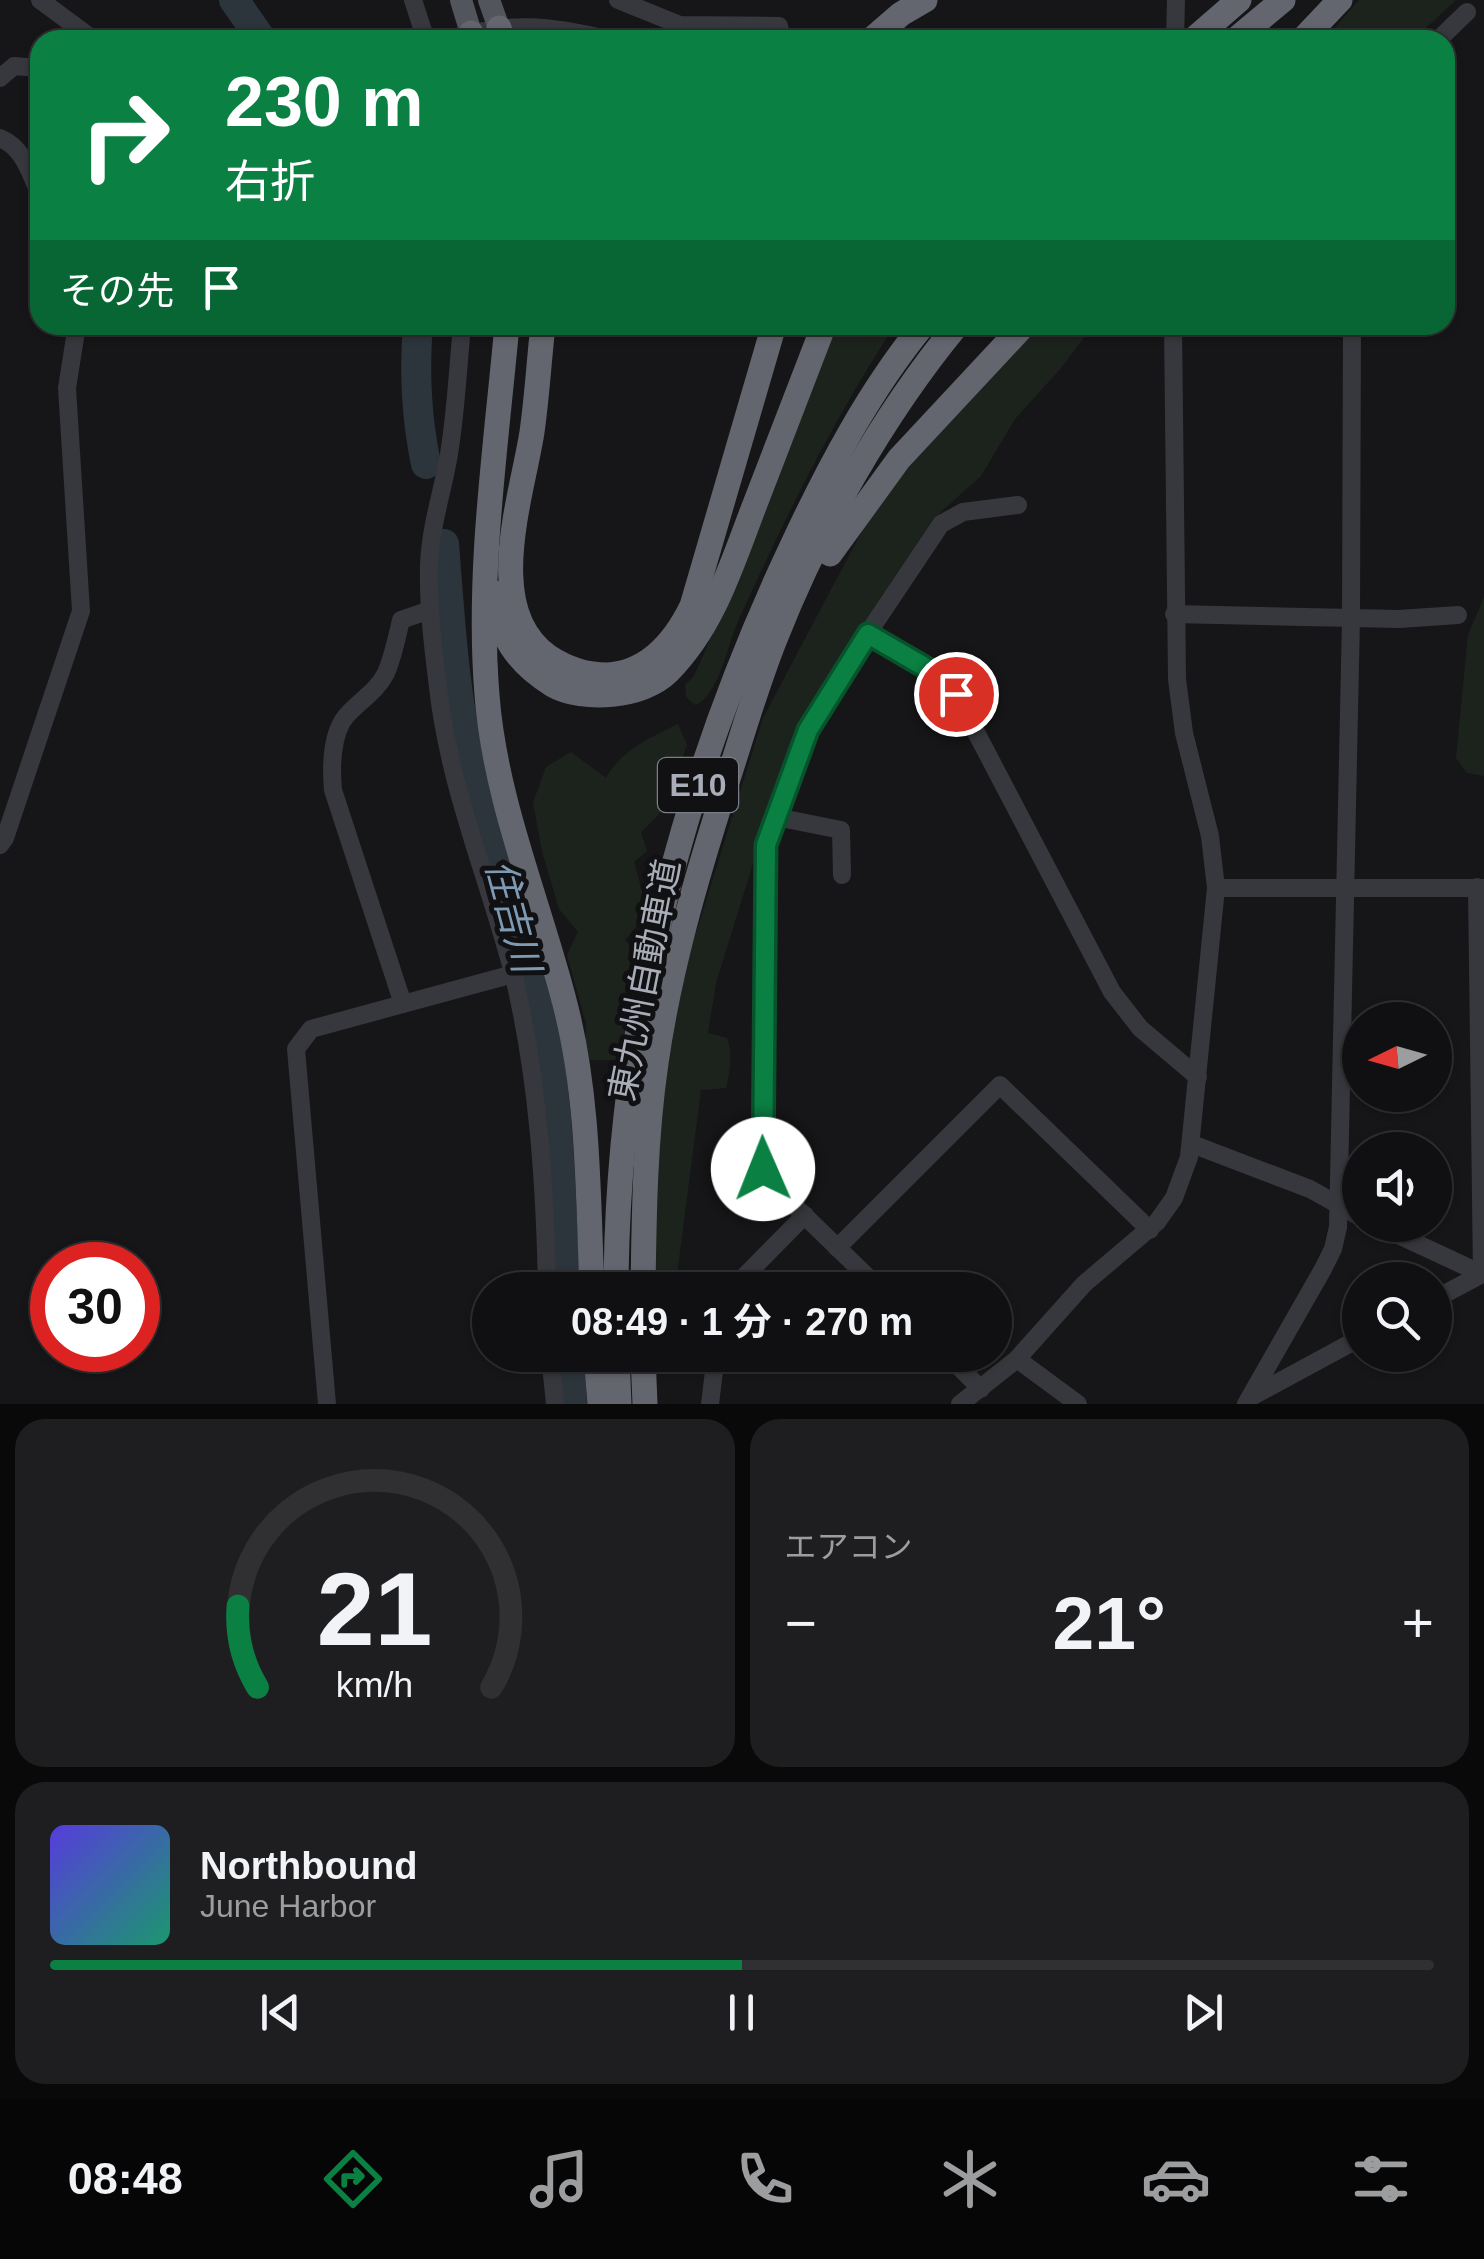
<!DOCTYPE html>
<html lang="ja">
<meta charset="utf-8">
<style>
:root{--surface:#101012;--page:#1e1e20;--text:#f1f3f6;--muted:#9c9d9f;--line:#303032;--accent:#0b8043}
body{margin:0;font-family:Helvetica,"Noto Sans JP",sans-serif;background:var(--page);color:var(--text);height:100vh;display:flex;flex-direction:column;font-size:38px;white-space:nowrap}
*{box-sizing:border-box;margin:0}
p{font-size:32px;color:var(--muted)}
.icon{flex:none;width:55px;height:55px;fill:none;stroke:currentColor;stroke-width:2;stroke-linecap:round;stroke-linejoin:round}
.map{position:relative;height:1404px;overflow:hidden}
.side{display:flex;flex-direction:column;gap:15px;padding:15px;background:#09090a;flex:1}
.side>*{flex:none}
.guide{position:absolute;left:30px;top:30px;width:1425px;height:305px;border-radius:30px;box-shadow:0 2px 8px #0004,0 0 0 2px var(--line);background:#0b8043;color:#fff;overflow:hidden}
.needle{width:65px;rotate:265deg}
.buttons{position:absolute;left:1342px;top:1002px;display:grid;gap:20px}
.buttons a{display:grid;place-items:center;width:110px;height:110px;border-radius:50%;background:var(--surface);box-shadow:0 2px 8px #0004,0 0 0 2px var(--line);font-size:50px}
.speed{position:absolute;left:30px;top:1242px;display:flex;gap:20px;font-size:50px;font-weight:700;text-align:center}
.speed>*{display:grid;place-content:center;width:130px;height:130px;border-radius:50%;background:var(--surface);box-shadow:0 2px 8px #0004,0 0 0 2px var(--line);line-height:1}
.speed .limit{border:15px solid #d22;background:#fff;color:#111}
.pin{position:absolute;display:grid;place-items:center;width:85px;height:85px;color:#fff;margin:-42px;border:5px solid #fff;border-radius:50%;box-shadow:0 2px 10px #0007}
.me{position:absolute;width:110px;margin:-55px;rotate:359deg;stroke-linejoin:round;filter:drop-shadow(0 0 8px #0008)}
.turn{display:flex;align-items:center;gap:35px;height:210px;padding:0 30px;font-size:45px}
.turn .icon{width:130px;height:130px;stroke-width:2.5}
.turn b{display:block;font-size:70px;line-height:85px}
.then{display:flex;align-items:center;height:95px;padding:0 30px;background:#0003;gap:20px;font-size:38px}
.big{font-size:75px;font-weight:700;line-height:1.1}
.side .widget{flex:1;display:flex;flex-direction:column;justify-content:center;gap:15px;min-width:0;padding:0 35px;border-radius:30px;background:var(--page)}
.side .dial{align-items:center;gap:0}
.dial svg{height:260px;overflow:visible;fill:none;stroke:var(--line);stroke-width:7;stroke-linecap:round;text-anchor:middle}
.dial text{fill:var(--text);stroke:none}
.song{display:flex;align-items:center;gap:30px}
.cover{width:120px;height:120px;border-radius:15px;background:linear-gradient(135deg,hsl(250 70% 55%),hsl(160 70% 35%))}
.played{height:10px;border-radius:5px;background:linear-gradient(90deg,var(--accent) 50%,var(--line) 50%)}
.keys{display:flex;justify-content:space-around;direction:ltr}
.heat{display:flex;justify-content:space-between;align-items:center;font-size:55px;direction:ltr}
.side .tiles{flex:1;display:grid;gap:15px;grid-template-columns:1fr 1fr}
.widget:last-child{grid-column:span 2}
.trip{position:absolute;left:472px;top:1272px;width:540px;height:100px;border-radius:50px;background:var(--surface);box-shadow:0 2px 8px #0004,0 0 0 2px var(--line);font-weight:700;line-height:100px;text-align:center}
.menu{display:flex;height:160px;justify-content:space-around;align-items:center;background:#060607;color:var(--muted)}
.menu .icon{width:70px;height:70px}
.menu .on{color:var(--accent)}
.menu b{font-size:45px;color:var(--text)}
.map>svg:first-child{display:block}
.green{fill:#1c231d}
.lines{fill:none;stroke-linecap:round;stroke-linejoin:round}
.river{stroke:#2c353c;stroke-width:30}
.minor{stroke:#37383d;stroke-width:18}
.major{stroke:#53555c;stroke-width:22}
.highway{stroke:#63666e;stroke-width:25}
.route-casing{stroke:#07532c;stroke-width:25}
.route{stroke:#0b8043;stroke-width:18}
.labels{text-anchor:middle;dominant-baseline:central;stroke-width:10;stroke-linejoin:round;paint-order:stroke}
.shield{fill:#111113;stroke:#7b7e86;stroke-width:2.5}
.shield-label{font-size:32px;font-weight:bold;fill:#a8adb8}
.street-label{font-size:35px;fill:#a8adb8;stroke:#111113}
.water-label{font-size:38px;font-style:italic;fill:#7f9bb3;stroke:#111113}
</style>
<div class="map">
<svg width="1484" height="1404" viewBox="0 0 1484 1404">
<rect width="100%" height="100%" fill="#161618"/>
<!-- green -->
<g class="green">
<polygon points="1359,0 1456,0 1413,40 1324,40"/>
<path d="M 840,325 L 895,325 C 834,418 785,518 739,619 C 728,642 719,697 695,705 L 686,697 L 685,685 L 694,676 L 706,649 L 818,364 Z"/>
<path d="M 1037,325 L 1093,325 L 1062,367 L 1015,419 L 981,476 L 933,519 L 794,731 L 716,983 L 708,1033 L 727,1038 C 733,1054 730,1071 726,1088 L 701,1090 L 675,1290 L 649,1290 L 663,1072 L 690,952 L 763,718 L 889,480 L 918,445 Z"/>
<polygon points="1484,597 1484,776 1467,773 1456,758 1468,635"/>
<path d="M 678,724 L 687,745 L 661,812 L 641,832 L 647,851 L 634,862 L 648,912 L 625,940 L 636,951 L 624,1046 L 619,1060 L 585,1060 L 586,1024 L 567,955 L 578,932 L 559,909 L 542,851 L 533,803 L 546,767 L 571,752 L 606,778 C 620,751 651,737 678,724 Z"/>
</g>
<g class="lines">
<!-- river -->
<g class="river">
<polyline points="234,0 262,40"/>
<path d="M 418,325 C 414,373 416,416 426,464"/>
<path d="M 444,544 C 450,619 454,696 472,770 C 494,858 528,943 545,1033 C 560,1117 561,1205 565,1290"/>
<polyline points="569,1355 572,1404"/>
</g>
<!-- minor -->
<g class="minor">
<polyline points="40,0 94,40"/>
<polyline points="413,0 426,40"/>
<polyline points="618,0 680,25 779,26 782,40"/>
<path d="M 447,40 C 506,21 551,25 610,40"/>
<polyline points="1175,40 1176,0"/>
<polyline points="1438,40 1467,12"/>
<polyline points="0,78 14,66 40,68"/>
<path d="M 0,138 C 24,148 30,173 40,195"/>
<path d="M 462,325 C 458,368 456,411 449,454 C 443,491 430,527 429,566 C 428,606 433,647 438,687 C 449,787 488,877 513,973 C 538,1076 545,1185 547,1290"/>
<polyline points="1174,614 1399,619 1458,615"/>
<polyline points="868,634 935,673 956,694 1112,992 1140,1028 1198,1077"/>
<polyline points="776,817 841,830 842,875"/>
<polyline points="0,845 5,838 81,611 67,388 77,325"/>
<polyline points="1216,888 1484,888"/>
<path d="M 403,1004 L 333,790 C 331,768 331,731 348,714 C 361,700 377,691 386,673 C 393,657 397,637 401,620 L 430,610"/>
<polyline points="1192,1144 1310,1189 1360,1217"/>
<polyline points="1377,1225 1482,1274"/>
<polyline points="837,1248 1000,1085 1150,1230"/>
<polyline points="731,1290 805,1215"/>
<polyline points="881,1290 772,1184 763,1169 767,845 809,730 832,687 941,524 963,512 1018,505"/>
<polyline points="1435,1299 1482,1274 1477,887"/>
<polyline points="550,1355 555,1404"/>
<polyline points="947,1355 981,1389"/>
<polyline points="1017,1359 1078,1404"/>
<polyline points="1251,1397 1360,1338"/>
<polyline points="327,1404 296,1049 311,1029 513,974"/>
<polyline points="710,1404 716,1355"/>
<polyline points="960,1404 1017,1359 1084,1284 1157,1222 1174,1198 1189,1157 1216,888 1210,836 1184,733 1177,679 1173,325"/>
<polyline points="1246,1404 1323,1269 1333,1249 1338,1227 1351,618 1352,325"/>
</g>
<!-- major -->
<g class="major">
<polyline points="461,0 471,33"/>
<polyline points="489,0 499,28"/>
</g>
<!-- highway -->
<g class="highway">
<polyline points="499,28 503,40"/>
<polyline points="471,33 473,40"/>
<polyline points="871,40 901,14 925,0"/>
<polyline points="1193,40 1239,0"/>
<polyline points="1235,40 1283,0"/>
<polyline points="1302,40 1340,0"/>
<path d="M 507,325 C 496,447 477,573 487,695 C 495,801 539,902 565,1004 C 589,1096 588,1195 592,1290"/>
<path d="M 543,325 C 539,361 537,397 532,432 C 522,497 481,611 549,657 C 566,668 587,675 607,675 C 649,673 675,641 692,606 L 774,325"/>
<polyline points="830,554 899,459 1024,325"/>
<path d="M 495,593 C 498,635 517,663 553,685 C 583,702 643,697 668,672 C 714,626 732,563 755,504 C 778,444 801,385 824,325"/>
<path d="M 616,1290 C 617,1029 681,781 792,546 C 828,469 869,391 923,325"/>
<path d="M 643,1290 C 644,1215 645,1138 656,1063 C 669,971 696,879 724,791 C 741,740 755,689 775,639 C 818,530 882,416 957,325"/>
<polyline points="596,1355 600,1404"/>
<polyline points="617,1355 619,1404"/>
<polyline points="643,1355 645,1404"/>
</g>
</g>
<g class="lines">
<!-- route casing -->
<g class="route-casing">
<polyline id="route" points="763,1169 766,845 808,730 868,634 935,673 956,694"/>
</g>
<!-- route -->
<use href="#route" class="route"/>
</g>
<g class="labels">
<!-- shield labels -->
<rect class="shield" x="658" y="758" width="80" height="54" rx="8"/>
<g class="shield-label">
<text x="698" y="785">E10</text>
</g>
<!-- street labels -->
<g class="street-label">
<text transform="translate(644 980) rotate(-79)">東九州自動車道</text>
</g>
<!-- water labels -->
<g class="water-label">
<text transform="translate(513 916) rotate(75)">住吉川</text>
</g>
</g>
</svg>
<div class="buttons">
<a><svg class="needle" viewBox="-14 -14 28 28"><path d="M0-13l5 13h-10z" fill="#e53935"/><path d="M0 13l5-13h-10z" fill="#9c9d9f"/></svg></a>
<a><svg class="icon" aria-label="sound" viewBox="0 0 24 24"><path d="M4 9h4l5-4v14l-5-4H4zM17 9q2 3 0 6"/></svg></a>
<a><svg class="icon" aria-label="search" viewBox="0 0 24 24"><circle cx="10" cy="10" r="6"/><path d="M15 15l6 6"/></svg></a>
</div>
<div class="speed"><div class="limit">30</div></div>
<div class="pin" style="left:956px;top:694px;background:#d93025"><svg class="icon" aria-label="arrive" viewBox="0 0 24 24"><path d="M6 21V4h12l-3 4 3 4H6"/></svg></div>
<svg class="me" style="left:763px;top:1169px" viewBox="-20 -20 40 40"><circle r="19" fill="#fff"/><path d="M0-13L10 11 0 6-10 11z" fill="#0b8043"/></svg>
<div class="trip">08:49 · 1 分 · 270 m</div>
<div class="guide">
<div class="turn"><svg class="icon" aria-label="right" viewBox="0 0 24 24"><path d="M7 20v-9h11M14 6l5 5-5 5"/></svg><div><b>230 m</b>右折</div></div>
<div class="then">その先<svg class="icon" aria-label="arrive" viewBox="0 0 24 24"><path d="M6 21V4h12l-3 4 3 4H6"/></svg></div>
</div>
</div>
<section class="side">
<div class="tiles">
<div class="widget dial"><svg viewBox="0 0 100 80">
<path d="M14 69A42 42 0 1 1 86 69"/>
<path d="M14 69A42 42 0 0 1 8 44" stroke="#0b8043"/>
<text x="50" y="56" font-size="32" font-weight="700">21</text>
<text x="50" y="72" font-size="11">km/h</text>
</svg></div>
<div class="widget"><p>エアコン</p>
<div class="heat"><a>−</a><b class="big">21°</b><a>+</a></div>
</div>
<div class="widget">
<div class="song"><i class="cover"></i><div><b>Northbound</b><p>June Harbor</p></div></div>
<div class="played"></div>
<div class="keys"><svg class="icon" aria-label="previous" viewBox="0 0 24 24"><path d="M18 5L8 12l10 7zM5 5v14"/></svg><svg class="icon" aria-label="pause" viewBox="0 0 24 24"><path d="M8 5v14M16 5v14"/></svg><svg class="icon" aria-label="next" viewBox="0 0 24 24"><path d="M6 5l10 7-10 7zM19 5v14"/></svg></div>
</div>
</div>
</section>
<nav class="menu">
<b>08:48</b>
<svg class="icon on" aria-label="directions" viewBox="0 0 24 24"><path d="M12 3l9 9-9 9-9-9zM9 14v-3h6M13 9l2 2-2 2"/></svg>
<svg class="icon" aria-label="music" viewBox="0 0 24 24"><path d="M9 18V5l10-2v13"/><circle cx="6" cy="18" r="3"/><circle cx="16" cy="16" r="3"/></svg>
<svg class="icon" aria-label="phone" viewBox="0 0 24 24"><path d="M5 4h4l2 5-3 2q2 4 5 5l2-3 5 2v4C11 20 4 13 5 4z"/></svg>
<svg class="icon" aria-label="climate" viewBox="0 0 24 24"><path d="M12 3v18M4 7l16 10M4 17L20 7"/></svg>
<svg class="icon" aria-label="car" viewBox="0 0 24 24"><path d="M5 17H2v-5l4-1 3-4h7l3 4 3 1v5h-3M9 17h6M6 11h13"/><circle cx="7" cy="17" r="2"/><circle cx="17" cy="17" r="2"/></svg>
<svg class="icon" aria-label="filters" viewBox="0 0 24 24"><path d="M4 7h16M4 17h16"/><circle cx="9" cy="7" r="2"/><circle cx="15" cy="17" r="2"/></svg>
</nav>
